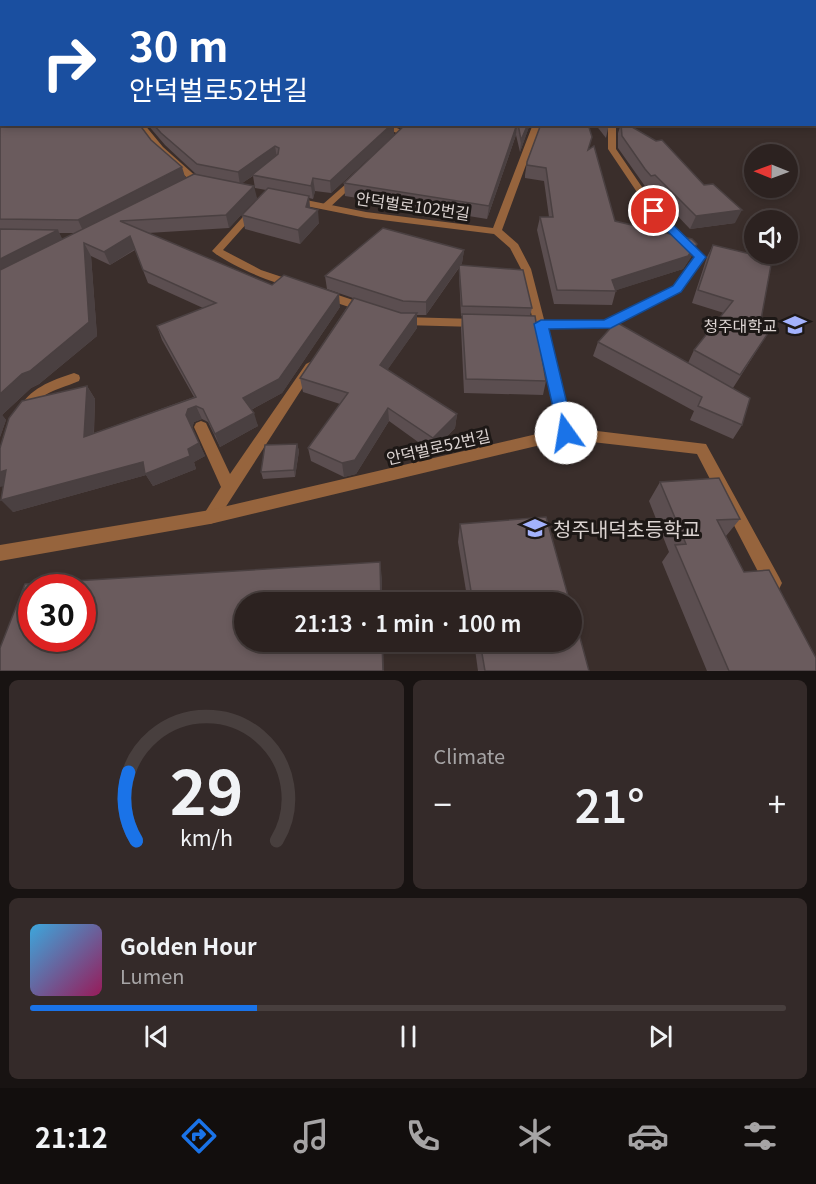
<!DOCTYPE html>
<meta charset="utf-8">
<style>
:root{--surface:#2c2220;--page:#342a29;--text:#f1f3f6;--muted:#a6a4a5;--line:#483f3e;--accent:#1a73e8}
body{margin:0;font-family:Georgia,"Noto Sans KR",serif;background:var(--page);color:var(--text);height:100vh;display:flex;flex-direction:column;font-size:22px;white-space:nowrap}
*{box-sizing:border-box;margin:0}
p{font-size:20px;color:var(--muted)}
.icon{flex:none;width:33px;height:33px;fill:none;stroke:currentColor;stroke-width:2;stroke-linecap:round;stroke-linejoin:round}
.map{position:relative;height:671px;overflow:hidden}
.details{display:flex;flex-direction:column;gap:9px;padding:9px;background:#181312;flex:1}
.details>*{flex:none}
.guide{position:absolute;left:0px;top:0px;width:816px;height:126px;box-shadow:0 3px 9px #0003,0 0 0 2px var(--line);background:#1a4fa0;color:#fff;overflow:hidden}
.needle{width:39px;rotate:271deg}
.buttons{position:absolute;left:744px;top:144px;display:grid;gap:12px}
.buttons a{display:grid;place-items:center;width:54px;height:54px;border-radius:50%;background:var(--surface);box-shadow:0 3px 9px #0003,0 0 0 2px var(--line);font-size:30px}
.speed{position:absolute;left:18px;top:574px;display:flex;gap:12px;font-size:30px;font-weight:700;text-align:center}
.speed>*{display:grid;place-content:center;width:78px;height:78px;border-radius:50%;background:var(--surface);box-shadow:0 3px 9px #0003,0 0 0 2px var(--line);line-height:1}
.speed .limit{border:9px solid #d22;background:#fff;color:#111}
.pin{position:absolute;display:grid;place-items:center;width:51px;height:51px;color:#fff;margin:-26px;border:3px solid #fff;border-radius:50%;box-shadow:0 2px 6px #0007}
.me{position:absolute;width:66px;margin:-33px;rotate:347deg;stroke-linejoin:round;filter:drop-shadow(0 0 4px #0008)}
.turn{display:flex;align-items:center;gap:21px;height:126px;padding:0 30px;font-size:27px}
.turn .icon{width:78px;height:78px;stroke-width:2.5}
.turn b{display:block;font-size:42px;line-height:51px}
.big{font-size:45px;font-weight:600;line-height:1.1}
.details .tile{flex:1;display:flex;flex-direction:column;justify-content:center;gap:9px;min-width:0;padding:0 21px;border-radius:9px;background:var(--page)}
.details .dial{align-items:center;gap:0}
.dial svg{height:156px;overflow:visible;fill:none;stroke:var(--line);stroke-width:7;stroke-linecap:round;text-anchor:middle}
.dial text{fill:var(--text);stroke:none}
.song{display:flex;align-items:center;gap:18px}
.cover{width:72px;height:72px;border-radius:9px;background:linear-gradient(135deg,hsl(200 70% 55%),hsl(330 70% 35%))}
.played{height:6px;border-radius:3px;background:linear-gradient(90deg,var(--accent) 30%,var(--line) 30%)}
.keys{display:flex;justify-content:space-around;direction:ltr}
.heat{display:flex;justify-content:space-between;align-items:center;font-size:33px;direction:ltr}
.details .tiles{flex:1;display:grid;gap:9px;grid-template-columns:1fr 1fr}
.tile:last-child{grid-column:span 2}
.trip{position:absolute;left:234px;top:592px;width:348px;height:60px;border-radius:30px;background:var(--surface);box-shadow:0 3px 9px #0003,0 0 0 2px var(--line);font-weight:600;line-height:60px;text-align:center}
.dock{display:flex;height:96px;justify-content:space-around;align-items:center;background:#120e0d;color:var(--muted)}
.dock .icon{width:42px;height:42px}
.dock .on{color:var(--accent)}
.dock b{font-size:27px;color:var(--text)}
.map>svg:first-child{display:block}
.lines{fill:none;stroke-linecap:round;stroke-linejoin:round}
.lane{fill:#96643d;fill-rule:evenodd}
.street{fill:#96643d;fill-rule:evenodd}
.wall{fill:#5b4e50;fill-rule:evenodd}
.shaded-wall{fill:#4a4041}
.building{fill:#6a5b5d;stroke:#4a4041;stroke-width:1.5;fill-rule:evenodd}
.route{fill:#1a73e8;stroke:#114b97;stroke-width:1.5}
.labels{text-anchor:middle;dominant-baseline:central;stroke-width:6;stroke-linejoin:round;paint-order:stroke}
.street-label{font-size:16px;fill:#dcd4d2;stroke:#1d1816}
.poi-label{font-size:16px;fill:#dcd4d2;stroke:#1d1816;text-anchor:end}
.near-poi-label{font-size:20px;fill:#dcd4d2;stroke:#1d1816;text-anchor:start}
</style>
<div class="map">
<svg width="816" height="671" viewBox="0 0 816 671">
<rect width="100%" height="100%" fill="#3a2e2b"/>
<g class="lines">
<!-- lane -->
<g class="lane">
<polygon points="377,124 388,124 408,133 401,135"/>
<polygon points="608,124 616,124 616,149 657,209 705,257 681,292 610,328 525,327 523,324 525,321 529,320 604,321 673,286 694,257 651,213 608,149"/>
<polygon points="355,176 358,177 358,181 328,209 322,209 322,205"/>
<path d="M 254,207 L 257,208 L 257,212 L 223,250 L 261,270 L 297,282 L 298,284 L 297,286 C 281,289 224,262 212,251 L 251,208 Z"/>
<polygon points="326,291 368,305 370,308 364,312 322,298 320,295 322,292"/>
<polygon points="403,317 476,319 482,323 476,327 403,325 397,321"/>
<polygon points="310,362 314,364 316,367 314,370 216,522 210,524 204,522 202,517 221,487 194,427 196,423 201,421 206,423 230,474 306,364"/>
<path d="M 74,373 L 79,375 L 80,378 L 79,381 C 68,386 50,390 41,398 C 34,406 32,419 19,415 L 17,411 C 30,388 50,381 74,373 Z"/>
</g>
<!-- street -->
<g class="street">
<polygon points="305,0 311,0 303,2"/>
<polygon points="705,0 715,2 707,2"/>
<rect x="814" y="21" width="2" height="4"/>
<polygon points="137,124 144,124 163,147 199,179 206,180 206,184 193,183 157,151"/>
<polygon points="533,124 541,124 502,230 518,244 531,269 572,428 706,444 779,577 782,583 779,589 773,592 767,589 697,454 566,439 210,524 0,561 0,545 210,510 558,429 521,269 510,248 494,234 366,218 296,204 291,201 296,198 366,212 493,228"/>
</g>
</g>
<!-- wall -->
<g class="wall">
<path d="M 0,0 L 256,0 L 250,2 L 2,2 L 2,124 L 151,140 L 186,178 L 197,175 L 165,145 L 147,124 L 394,124 L 394,135 L 331,193 L 315,191 L 313,199 L 309,198 L 310,208 L 319,223 L 300,244 L 245,229 L 242,215 L 266,190 L 255,188 L 253,176 L 242,183 L 257,198 L 229,228 L 148,233 L 272,285 L 340,307 L 282,393 L 251,410 L 258,426 L 220,447 L 208,422 L 202,419 L 194,422 L 192,428 L 205,456 L 194,462 L 196,469 L 153,486 L 146,475 L 13,512 L 3,487 L 87,386 L 95,399 L 94,433 L 194,397 L 162,340 L 157,326 L 203,308 L 148,283 L 135,250 L 110,265 L 91,256 L 97,336 L 39,384 L 31,388 L 2,415 L 6,420 L 0,437 ZM 59,233 L 75,233 L 62,239 Z"/>
<polygon points="814,50 816,51 816,121 814,120"/>
<polygon points="406,124 530,124 520,152 516,135 487,219 345,196 344,183"/>
<polygon points="595,124 609,124 606,138"/>
<polygon points="621,124 627,124 735,223 690,229 651,188 647,189 618,148 618,133"/>
<polygon points="589,149 615,221 697,244 691,257 683,269 616,290 612,305 554,304 537,230 540,217 549,217 544,181 525,178 525,175 527,162"/>
<polygon points="713,245 761,264 760,325 770,330 733,388 742,425 733,439 690,420 694,411 593,356 598,342 688,363 694,350 724,313 692,303 707,257"/>
<polygon points="464,250 462,263 461,265 532,308 530,316 546,381 543,395 464,393 461,328 462,316 461,316 459,275 459,268 426,315 417,315 417,328 387,370 457,414 455,428 432,452 389,421 356,474 344,477 311,461 308,448 340,404 303,392 300,378 353,298 327,289 325,276"/>
<polygon points="297,444 299,451 295,477 263,479 261,472"/>
<polygon points="660,482 740,519 726,536 744,572 816,671 707,671 662,562 669,552 649,501"/>
<polygon points="460,524 570,603 468,603 458,542"/>
<polygon points="474,642 572,642 589,671 478,671"/>
</g>
<!-- shaded-wall -->
<g class="shaded-wall">
<polygon points="215,0 256,0 250,2 208,2"/>
<polygon points="2,118 2,124 25,124 0,132 0,119"/>
<polygon points="392,124 394,124 394,135 331,193 330,181"/>
<polygon points="517,124 516,135 487,219 489,206"/>
<polygon points="528,124 530,124 520,152 521,140"/>
<polygon points="275,146 277,158 240,185 238,172"/>
<polygon points="182,167 186,180 84,233 78,220"/>
<polygon points="313,178 315,191 313,199 311,186"/>
<polygon points="254,186 257,198 229,228 226,215"/>
<polygon points="309,196 310,209 318,210 319,223 300,244 298,230 306,207"/>
<polygon points="742,210 735,223 690,229 696,216"/>
<polygon points="58,230 64,243 0,276 0,259"/>
<polygon points="130,236 135,249 110,265 104,252"/>
<polygon points="84,243 91,256 97,336 39,384 31,388 2,415 6,420 0,437 0,394"/>
<polygon points="697,244 691,257 683,269 614,291 612,280"/>
<polygon points="464,250 462,263 426,315 426,302"/>
<polygon points="339,294 340,307 282,393 247,412 243,398"/>
<polygon points="417,313 417,328 381,379 380,365"/>
<polygon points="87,386 95,399 93,450 84,437"/>
<polygon points="196,406 202,419 194,422 192,428 186,415 188,409"/>
<polygon points="388,408 389,421 356,474 344,477 342,463"/>
<polygon points="254,413 258,426 220,447 215,434"/>
<polygon points="457,414 455,428 432,452 433,438"/>
<polygon points="199,443 205,456 194,462 196,469 153,486 146,475 13,512 1,500 188,449"/>
<polygon points="297,444 299,451 295,477 294,470"/>
<polygon points="6,470 17,483 0,487 0,472"/>
<polygon points="380,562 382,578 382,603 381,603"/>
<polygon points="382,642 383,642 384,671 383,671"/>
</g>
<!-- building -->
<g class="building">
<polygon points="0,0 215,0 208,2 2,2 2,118 0,119"/>
<polygon points="814,50 816,51 816,87 814,86"/>
<polygon points="6,124 139,124 151,140 182,167 78,220 0,219 0,126"/>
<polygon points="153,124 392,124 330,181 313,178 311,186 252,175 278,154 279,148 275,146 238,172 197,164 161,133"/>
<polygon points="406,124 517,124 489,206 344,183"/>
<polygon points="518,124 528,124 521,140"/>
<polygon points="541,124 588,124 592,137 588,150 594,146 615,221 692,239 697,244 688,256 612,280 616,291 557,290 540,217 553,217 546,168 527,165 527,162"/>
<polygon points="621,124 627,124 656,141 662,140 704,185 713,184 742,210 696,216 655,175 651,176 645,169 622,136"/>
<polygon points="194,174 254,186 226,215 120,221 272,285 284,275 339,294 279,379 243,398 254,413 215,434 203,409 196,406 188,409 186,415 199,443 188,449 190,456 145,474 143,462 1,500 6,470 0,472 0,448 9,418 22,401 87,386 84,437 196,397 157,326 216,303 143,270 130,236 104,252 84,243 89,322 30,371 22,374 0,394 0,270"/>
<polygon points="268,188 309,196 306,207 318,210 298,230 242,215"/>
<polygon points="383,228 464,250 426,302 403,301 325,276"/>
<polygon points="0,229 58,230 0,259"/>
<polygon points="713,245 763,257 761,264 770,254 773,254 760,325 770,330 740,375 694,350 733,301 698,290"/>
<polygon points="459,265 523,270 532,308 462,306"/>
<polygon points="354,298 401,313 417,313 380,365 457,414 433,438 388,408 355,460 342,463 308,448 348,393 300,378"/>
<polygon points="462,314 535,316 546,381 466,379"/>
<polygon points="616,322 750,398 742,425 698,406 702,397 598,342"/>
<polygon points="297,444 294,470 261,472 265,445"/>
<polygon points="719,478 740,519 717,520 744,572 769,570 816,658 816,671 729,671 675,545 686,544 660,482"/>
<polygon points="546,517 570,603 473,603 460,524"/>
<path d="M 380,562 L 381,603 L 244,603 L 244,642 L 382,642 L 383,671 L 0,671 L 0,648 L 25,584 ZM 32,588 L 82,588 L 82,639 L 32,639 Z"/>
<polygon points="572,608 589,671 485,671 480,642 572,642"/>
</g>
<!-- route -->
<polygon class="route" points="650,209 657,209 706,257 681,292 611,328 549,329 574,433 566,439 560,438 534,324 541,320 604,320 673,286 694,257 650,214"/>
<!-- icons -->
<defs>
<g id="university-bare" transform="scale(1.8)"><path d="M0-5L7-2L0 1L-7-2ZM-4 1L0 2.5L4 1V4Q0 6-4 4Z" fill="#a3b2fd" stroke="#1d1816" stroke-width="2.5" paint-order="stroke"/></g>
<g id="school-bare" transform="scale(1.8)"><path d="M0-5L7-2L0 1L-7-2ZM-4 1L0 2.5L4 1V4Q0 6-4 4Z" fill="#a3b2fd" stroke="#1d1816" stroke-width="2.5" paint-order="stroke"/></g>
</defs>
<g fill-rule="evenodd">
<use href="#university-bare" x="795" y="325"/>
<use href="#school-bare" x="535" y="528"/>
</g>
<g class="labels">
<!-- street labels -->
<g class="street-label">
<text transform="translate(413 205) rotate(8)">안덕벌로102번길</text>
<text transform="translate(438 446) rotate(-13)">안덕벌로52번길</text>
</g>
<!-- poi labels -->
<g class="poi-label">
<text x="777" y="325">청주대학교</text>
</g>
<!-- near-poi labels -->
<g class="near-poi-label">
<text x="553" y="528">청주내덕초등학교</text>
</g>
</g>
</svg>
<div class="buttons">
<a><svg class="needle" viewBox="-14 -14 28 28"><path d="M0-13l5 13h-10z" fill="#e53935"/><path d="M0 13l5-13h-10z" fill="#a6a4a5"/></svg></a>
<a><svg class="icon" aria-label="sound" viewBox="0 0 24 24"><path d="M4 9h4l5-4v14l-5-4H4zM17 9q2 3 0 6"/></svg></a>
</div>
<div class="speed"><div class="limit">30</div></div>
<div class="pin" style="left:654px;top:211px;background:#d93025"><svg class="icon" aria-label="arrive" viewBox="0 0 24 24"><path d="M6 21V4h12l-3 4 3 4H6"/></svg></div>
<svg class="me" style="left:566px;top:433px" viewBox="-20 -20 40 40"><circle r="19" fill="#fff"/><path d="M0-13L10 11 0 6-10 11z" fill="#1a73e8"/></svg>
<div class="trip">21:13 · 1 min · 100 m</div>
<div class="guide">
<div class="turn"><svg class="icon" aria-label="right" viewBox="0 0 24 24"><path d="M7 20v-9h11M14 6l5 5-5 5"/></svg><div><b>30 m</b>안덕벌로52번길</div></div>
</div>
</div>
<section class="details">
<div class="tiles">
<div class="tile dial"><svg viewBox="0 0 100 80">
<path d="M14 69A42 42 0 1 1 86 69"/>
<path d="M14 69A42 42 0 0 1 10 34" stroke="#1a73e8"/>
<text x="50" y="56" font-size="32" font-weight="700">29</text>
<text x="50" y="72" font-size="11">km/h</text>
</svg></div>
<div class="tile"><p>Climate</p>
<div class="heat"><a>−</a><b class="big">21°</b><a>+</a></div>
</div>
<div class="tile">
<div class="song"><i class="cover"></i><div><b>Golden Hour</b><p>Lumen</p></div></div>
<div class="played"></div>
<div class="keys"><svg class="icon" aria-label="previous" viewBox="0 0 24 24"><path d="M18 5L8 12l10 7zM5 5v14"/></svg><svg class="icon" aria-label="pause" viewBox="0 0 24 24"><path d="M8 5v14M16 5v14"/></svg><svg class="icon" aria-label="next" viewBox="0 0 24 24"><path d="M6 5l10 7-10 7zM19 5v14"/></svg></div>
</div>
</div>
</section>
<nav class="dock">
<b>21:12</b>
<svg class="icon on" aria-label="directions" viewBox="0 0 24 24"><path d="M12 3l9 9-9 9-9-9zM9 14v-3h6M13 9l2 2-2 2"/></svg>
<svg class="icon" aria-label="music" viewBox="0 0 24 24"><path d="M9 18V5l10-2v13"/><circle cx="6" cy="18" r="3"/><circle cx="16" cy="16" r="3"/></svg>
<svg class="icon" aria-label="phone" viewBox="0 0 24 24"><path d="M5 4h4l2 5-3 2q2 4 5 5l2-3 5 2v4C11 20 4 13 5 4z"/></svg>
<svg class="icon" aria-label="climate" viewBox="0 0 24 24"><path d="M12 3v18M4 7l16 10M4 17L20 7"/></svg>
<svg class="icon" aria-label="car" viewBox="0 0 24 24"><path d="M5 17H2v-5l4-1 3-4h7l3 4 3 1v5h-3M9 17h6M6 11h13"/><circle cx="7" cy="17" r="2"/><circle cx="17" cy="17" r="2"/></svg>
<svg class="icon" aria-label="filters" viewBox="0 0 24 24"><path d="M4 7h16M4 17h16"/><circle cx="9" cy="7" r="2"/><circle cx="15" cy="17" r="2"/></svg>
</nav>
